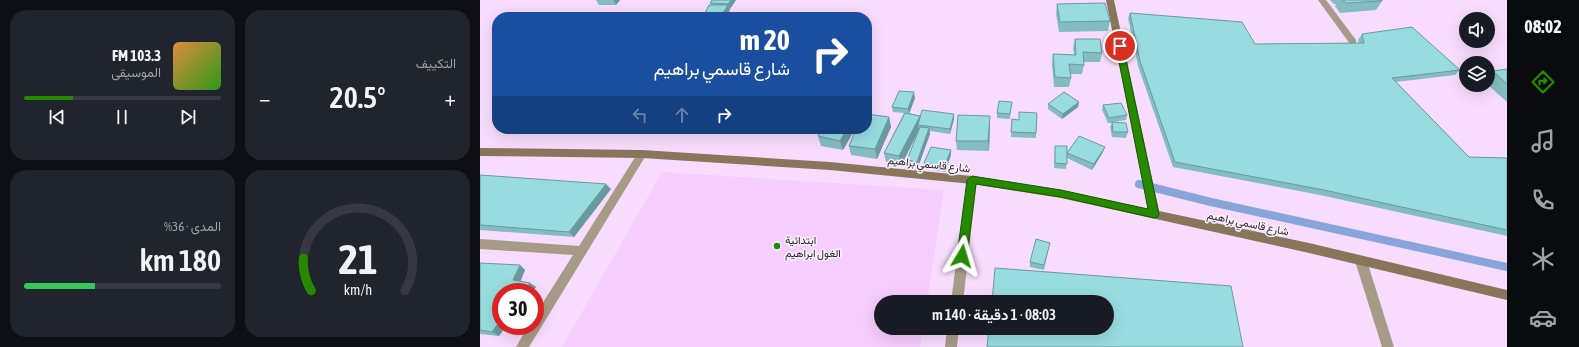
<!DOCTYPE html>
<html lang="ar">
<meta charset="utf-8">
<style>
:root{--surface:#171b24;--page:#20242c;--text:#f1f3f6;--muted:#9ea1a6;--line:#363941;--accent:#268a00}
body{margin:0;font-family:"Asap Condensed",Vazirmatn,sans-serif;background:var(--page);color:var(--text);direction:rtl;height:100vh;display:flex;flex-direction:column;font-size:15px;white-space:nowrap}
*{box-sizing:border-box;margin:0}
p{font-size:13px;color:var(--muted)}
.icon{flex:none;width:22px;height:22px;fill:none;stroke:currentColor;stroke-width:2;stroke-linecap:round;stroke-linejoin:round}
.map{position:relative;flex:1;overflow:hidden;direction:ltr}
.side{display:flex;flex-direction:column;gap:10px;padding:10px;background:#0d0f14;width:480px}
.side>*{flex:none}
.hud{position:absolute;left:12px;top:12px;width:380px;height:122px;border-radius:16px;box-shadow:0 4px 16px #0002;direction:rtl;background:#1a4fa0;color:#fff;overflow:hidden}
.controls{position:absolute;left:979px;top:12px;display:grid;gap:8px}
.controls a{display:grid;place-items:center;width:36px;height:36px;border-radius:50%;background:var(--surface);box-shadow:0 4px 16px #0002;font-size:20px}
.speed{position:absolute;left:12px;top:283px;display:flex;gap:8px;font-size:20px;font-weight:700;text-align:center}
.speed>*{display:grid;place-content:center;width:52px;height:52px;border-radius:50%;background:var(--surface);box-shadow:0 4px 16px #0002;line-height:1}
.speed .limit{border:6px solid #d22;background:#fff;color:#111}
.pin{position:absolute;display:grid;place-items:center;width:34px;height:34px;color:#fff;margin:-17px;border:2px solid #fff;border-radius:50%;box-shadow:0 1px 4px #0007}
.me{position:absolute;width:44px;margin:-22px;rotate:7deg;stroke-linejoin:round;filter:drop-shadow(0 0 3px #0008)}
.turn{display:flex;align-items:center;gap:14px;height:84px;padding:0 16px;font-size:18px}
.turn .icon{width:52px;height:52px;stroke-width:2.5}
.turn b{display:block;font-size:28px;line-height:34px}
.lanes{display:flex;align-items:center;height:38px;padding:0 16px;background:#0003;justify-content:center;gap:20px;direction:ltr}
.lanes .off{opacity:.35}
.big{font-size:30px;font-weight:600;line-height:1.1}
.side .tile{flex:1;display:flex;flex-direction:column;justify-content:center;gap:6px;min-width:0;padding:0 14px;border-radius:16px;background:var(--page)}
.side .dial{align-items:center;gap:0}
.dial svg{height:104px;overflow:visible;fill:none;stroke:var(--line);stroke-width:7;stroke-linecap:round;text-anchor:middle}
.dial text{fill:var(--text);stroke:none}
.song{display:flex;align-items:center;gap:12px}
.cover{width:48px;height:48px;border-radius:6px;background:linear-gradient(135deg,hsl(30 70% 55%),hsl(110 70% 35%))}
.played{height:4px;border-radius:2px;background:linear-gradient(90deg,var(--accent) 25%,var(--line) 25%)}
.keys{display:flex;justify-content:space-around;direction:ltr}
.heat{display:flex;justify-content:space-between;align-items:center;font-size:22px;direction:ltr}
.charge{height:6px;border-radius:3px;background:linear-gradient(90deg,#34c759 36%,var(--line) 0)}
.side .tiles{flex:1;display:grid;gap:10px;grid-template-columns:repeat(2,1fr)}
.trip{position:absolute;left:394px;top:295px;width:240px;height:40px;border-radius:20px;background:var(--surface);box-shadow:0 4px 16px #0002;font-weight:600;line-height:40px;text-align:center;direction:rtl}
main{display:flex;flex:1;min-height:0}
.tab-bar{display:flex;flex-direction:column;width:72px;justify-content:space-around;align-items:center;background:#090b0e;color:var(--muted)}
.tab-bar .icon{width:28px;height:28px}
.tab-bar .selected{color:var(--accent)}
.tab-bar b{font-size:18px;color:var(--text)}
.map>svg:first-child{display:block}
.built{fill:#f5cdfe}
.lines{fill:none;stroke-linecap:round;stroke-linejoin:round}
.stream{stroke:#87a5d8;stroke-width:8}
.street{fill:#a79b88;fill-rule:evenodd}
.secondary{fill:#88765a;fill-rule:evenodd}
.wall{fill:#83bdc1}
.shaded-wall{fill:#6a9a9d}
.building{fill:#98dce0;stroke:#6a9a9d}
.route{fill:#268a00;stroke:#195a00}
.poi-dot{fill:#268a00;stroke:#f9f2fa;stroke-width:1.5}
.labels{text-anchor:middle;dominant-baseline:central;stroke-width:3;stroke-linejoin:round;paint-order:stroke}
.street-label{font-size:11px;fill:#2f2232;stroke:#f9f2fa}
.poi-label{font-size:11px;fill:#2f2232;stroke:#f9f2fa;text-anchor:start}
</style>
<main>
<nav class="tab-bar">
<b>08:02</b>
<svg class="icon selected" aria-label="directions" viewBox="0 0 24 24"><path d="M12 3l9 9-9 9-9-9zM9 14v-3h6M13 9l2 2-2 2"/></svg>
<svg class="icon" aria-label="music" viewBox="0 0 24 24"><path d="M9 18V5l10-2v13"/><circle cx="6" cy="18" r="3"/><circle cx="16" cy="16" r="3"/></svg>
<svg class="icon" aria-label="phone" viewBox="0 0 24 24"><path d="M5 4h4l2 5-3 2q2 4 5 5l2-3 5 2v4C11 20 4 13 5 4z"/></svg>
<svg class="icon" aria-label="climate" viewBox="0 0 24 24"><path d="M12 3v18M4 7l16 10M4 17L20 7"/></svg>
<svg class="icon" aria-label="car" viewBox="0 0 24 24"><path d="M5 17H2v-5l4-1 3-4h7l3 4 3 1v5h-3M9 17h6M6 11h13"/><circle cx="7" cy="17" r="2"/><circle cx="17" cy="17" r="2"/></svg>
</nav>
<div class="map">
<svg width="1027" height="347" viewBox="0 0 1027 347">
<rect width="100%" height="100%" fill="#f8dcfe"/>
<!-- built -->
<polygon class="built" points="182,172 464,190 447,302 401,302 401,328 443,328 440,347 82,347"/>
<g class="lines">
<!-- stream -->
<polyline class="stream" points="659,184 731,202 1027,267"/>
<!-- street -->
<g class="street">
<polygon points="838,0 846,0 876,40 876,44 870,44"/>
<polygon points="162,150 165,151 167,154 165,157 49,347 36,347 48,326 55,326 55,315 93,255 0,249 0,239 99,246 159,151"/>
<polygon points="492,176 496,177 497,180 483,302 471,302 487,180 488,177"/>
<polygon points="881,256 885,258 887,261 914,347 902,347 875,261 877,258"/>
<polygon points="467,328 479,328 477,347 465,347"/>
</g>
<!-- secondary -->
<polygon class="secondary" points="626,0 634,0 679,211 829,243 1027,290 1027,300 829,253 581,198 492,184 350,170 162,158 0,156 0,148 162,150 350,162 492,176 581,190 668,209"/>
</g>
<!-- wall -->
<g class="wall">
<polygon points="116,0 140,0 136,5 119,5"/>
<polygon points="232,0 256,0 250,9 249,9 250,10 246,17 227,17 225,13 231,5 230,3"/>
<polygon points="850,0 902,0 902,1 896,10 860,13 855,6 856,4 854,4"/>
<polygon points="577,4 630,21 628,31 579,32 576,14"/>
<polygon points="650,13 775,44 879,43 878,40 882,34 980,70 975,75 916,82 989,157 1027,158 1027,236 840,195 693,167 658,66 648,18"/>
<polygon points="595,39 622,53 620,62 604,62 604,65 602,74 590,74 591,78 589,87 574,87 572,64 573,54 594,55 593,48"/>
<polygon points="1027,69 1027,102 1008,85 1008,77 1013,71"/>
<polygon points="435,98 429,113 440,116 440,117 474,119 470,134 450,131 450,134 438,167 428,165 427,160 439,130 421,166 406,162 404,153 424,113 413,112 412,107"/>
<polygon points="599,102 598,107 582,119 568,109 568,104"/>
<polygon points="623,105 647,115 646,120 633,122 648,132 646,138 632,137 630,127 632,123 628,123 622,110"/>
<polygon points="531,108 530,119 517,118 517,113"/>
<polygon points="557,113 556,138 531,137 532,119 539,120"/>
<polygon points="409,117 411,127 397,159 371,155 369,146"/>
<polygon points="510,125 509,151 477,150 476,141"/>
<polygon points="308,129 323,129 321,132"/>
<polygon points="342,129 375,129 363,150 341,146 338,136"/>
<polygon points="575,146 587,153 623,152 612,170 587,158 586,169 574,168"/>
<polygon points="471,155 465,172 445,168 444,163"/>
<polygon points="0,175 131,189 94,237 0,230"/>
<polygon points="569,247 564,270 550,267 550,262"/>
<polygon points="0,263 45,270 40,281 50,283 56,287 21,326 26,326 19,336 0,334"/>
</g>
<!-- shaded-wall -->
<g class="shaded-wall">
<polygon points="133,0 140,0 136,5"/>
<polygon points="251,0 256,0 250,9 248,4"/>
<polygon points="248,5 250,10 246,17 245,17 243,13"/>
<polygon points="434,92 435,98 429,114 428,109"/>
<polygon points="599,102 598,107 582,119 583,114"/>
<polygon points="474,114 474,119 470,134 470,129"/>
<polygon points="440,116 441,125 438,125 439,130 421,166 419,156"/>
<polygon points="510,116 510,125 509,151 508,141"/>
<polygon points="409,117 411,127 397,159 395,149"/>
<polygon points="449,128 450,134 438,167 437,162"/>
<polygon points="367,129 375,129 363,150 360,141"/>
<polygon points="625,147 623,152 612,170 614,164"/>
<polygon points="471,150 471,155 465,172 464,167"/>
<polygon points="126,184 131,189 94,237 89,232"/>
<polygon points="40,265 45,270 39,285 33,280"/>
<polygon points="50,283 56,287 52,292 43,292"/>
<polygon points="21,320 21,326 26,326 19,336 12,332"/>
</g>
<!-- building -->
<g class="building">
<polygon points="232,0 251,0 248,4 230,3"/>
<polygon points="863,0 902,0 902,1 866,3"/>
<polygon points="625,3 630,21 580,22 577,4"/>
<polygon points="229,5 248,5 243,13 225,13"/>
<polygon points="650,13 762,22 775,44 884,43 882,34 932,27 980,70 912,78 989,157 1027,158 1027,230 844,190 695,162 660,61"/>
<polygon points="595,39 620,39 622,53 603,52 604,65 589,64 591,78 575,77 573,54 596,55"/>
<polygon points="1027,69 1027,84 1013,71"/>
<polygon points="419,91 434,92 428,109 412,107"/>
<polygon points="584,92 599,102 583,114 568,104"/>
<polygon points="519,101 532,102 530,114 517,113"/>
<polygon points="641,103 647,115 629,118 623,105"/>
<polygon points="442,110 474,114 470,129 438,125"/>
<polygon points="539,112 557,113 556,133 531,132 532,119 539,120"/>
<polygon points="425,113 440,116 419,156 404,153"/>
<polygon points="387,114 409,117 395,149 369,146 376,129 387,129"/>
<polygon points="478,115 510,116 508,141 476,141"/>
<polygon points="632,122 646,123 648,132 633,132"/>
<polygon points="440,127 449,128 437,162 427,160"/>
<polygon points="342,129 367,129 360,141 338,136"/>
<polygon points="599,136 625,147 614,164 587,153"/>
<polygon points="575,146 587,146 587,164 575,163"/>
<polygon points="451,147 471,150 464,167 444,163"/>
<polygon points="0,175 126,184 89,232 0,225"/>
<polygon points="556,239 570,243 564,265 550,262"/>
<polygon points="0,263 40,265 33,280 50,283 43,292 21,292 21,320 12,332 0,330"/>
<polygon points="515,268 751,286 763,347 507,347 509,328 627,328 627,302 512,302"/>
</g>
<!-- route -->
<polygon class="route" points="637,44 642,44 643,46 679,214 678,217 674,218 581,197 496,184 487,256 486,259 482,261 479,259 477,256 487,180 492,176 581,190 668,209 636,46"/>
<!-- markers -->
<circle class="poi-dot" cx="297" cy="246" r="4"/>
<g class="labels">
<!-- street labels -->
<g class="street-label">
<text transform="translate(449 164) rotate(6)">شارع قاسمي براهيم</text>
<text transform="translate(768 223) rotate(12)">شارع قاسمي براهيم</text>
</g>
<!-- poi labels -->
<g class="poi-label">
<text x="305" y="240">ابتدائية<tspan x="305" dy="13">الغول ابراهيم</tspan></text>
</g>
</g>
</svg>
<div class="controls">
<a><svg class="icon" aria-label="sound" viewBox="0 0 24 24"><path d="M4 9h4l5-4v14l-5-4H4zM17 9q2 3 0 6"/></svg></a>
<a><svg class="icon" aria-label="layers" viewBox="0 0 24 24"><path d="M12 4l9 5-9 5-9-5zM3 14l9 5 9-5"/></svg></a>
</div>
<div class="speed"><div class="limit">30</div></div>
<div class="pin" style="left:640px;top:46px;background:#d93025"><svg class="icon" aria-label="arrive" viewBox="0 0 24 24"><path d="M6 21V4h12l-3 4 3 4H6"/></svg></div>
<svg class="me" style="left:482px;top:256px" viewBox="-20 -20 40 40"><path d="M0-17L14 15 0 8-14 15z" fill="#268a00" stroke="#fff" stroke-width="4"/></svg>
<div class="trip">08:03 · 1 دقيقة · 140 m</div>
<div class="hud">
<div class="turn"><svg class="icon" aria-label="right" viewBox="0 0 24 24"><path d="M7 20v-9h11M14 6l5 5-5 5"/></svg><div><b>20 m</b>شارع قاسمي براهيم</div></div>
<div class="lanes"><svg class="icon off" aria-label="left" viewBox="0 0 24 24"><path d="M17 20v-9H6M10 6l-5 5 5 5"/></svg><svg class="icon off" aria-label="ahead" viewBox="0 0 24 24"><path d="M12 20V5M6 11l6-6 6 6"/></svg><svg class="icon" aria-label="right" viewBox="0 0 24 24"><path d="M7 20v-9h11M14 6l5 5-5 5"/></svg></div>
</div>
</div>
<section class="side">
<div class="tiles">
<div class="tile"><p>التكييف</p>
<div class="heat"><a>−</a><b class="big">20.5°</b><a>+</a></div>
</div>
<div class="tile">
<div class="song"><i class="cover"></i><div><b>103.3 FM</b><p>الموسيقى</p></div></div>
<div class="played"></div>
<div class="keys"><svg class="icon" aria-label="previous" viewBox="0 0 24 24"><path d="M18 5L8 12l10 7zM5 5v14"/></svg><svg class="icon" aria-label="pause" viewBox="0 0 24 24"><path d="M8 5v14M16 5v14"/></svg><svg class="icon" aria-label="next" viewBox="0 0 24 24"><path d="M6 5l10 7-10 7zM19 5v14"/></svg></div>
</div>
<div class="tile dial"><svg viewBox="0 0 100 80">
<path d="M14 69A42 42 0 1 1 86 69"/>
<path d="M14 69A42 42 0 0 1 8 44" stroke="#268a00"/>
<text x="50" y="56" font-size="32" font-weight="700">21</text>
<text x="50" y="72" font-size="11">km/h</text>
</svg></div>
<div class="tile"><p>المدى · 36%</p><b class="big">180 km</b><div class="charge"></div></div>
</div>
</section>
</main>
